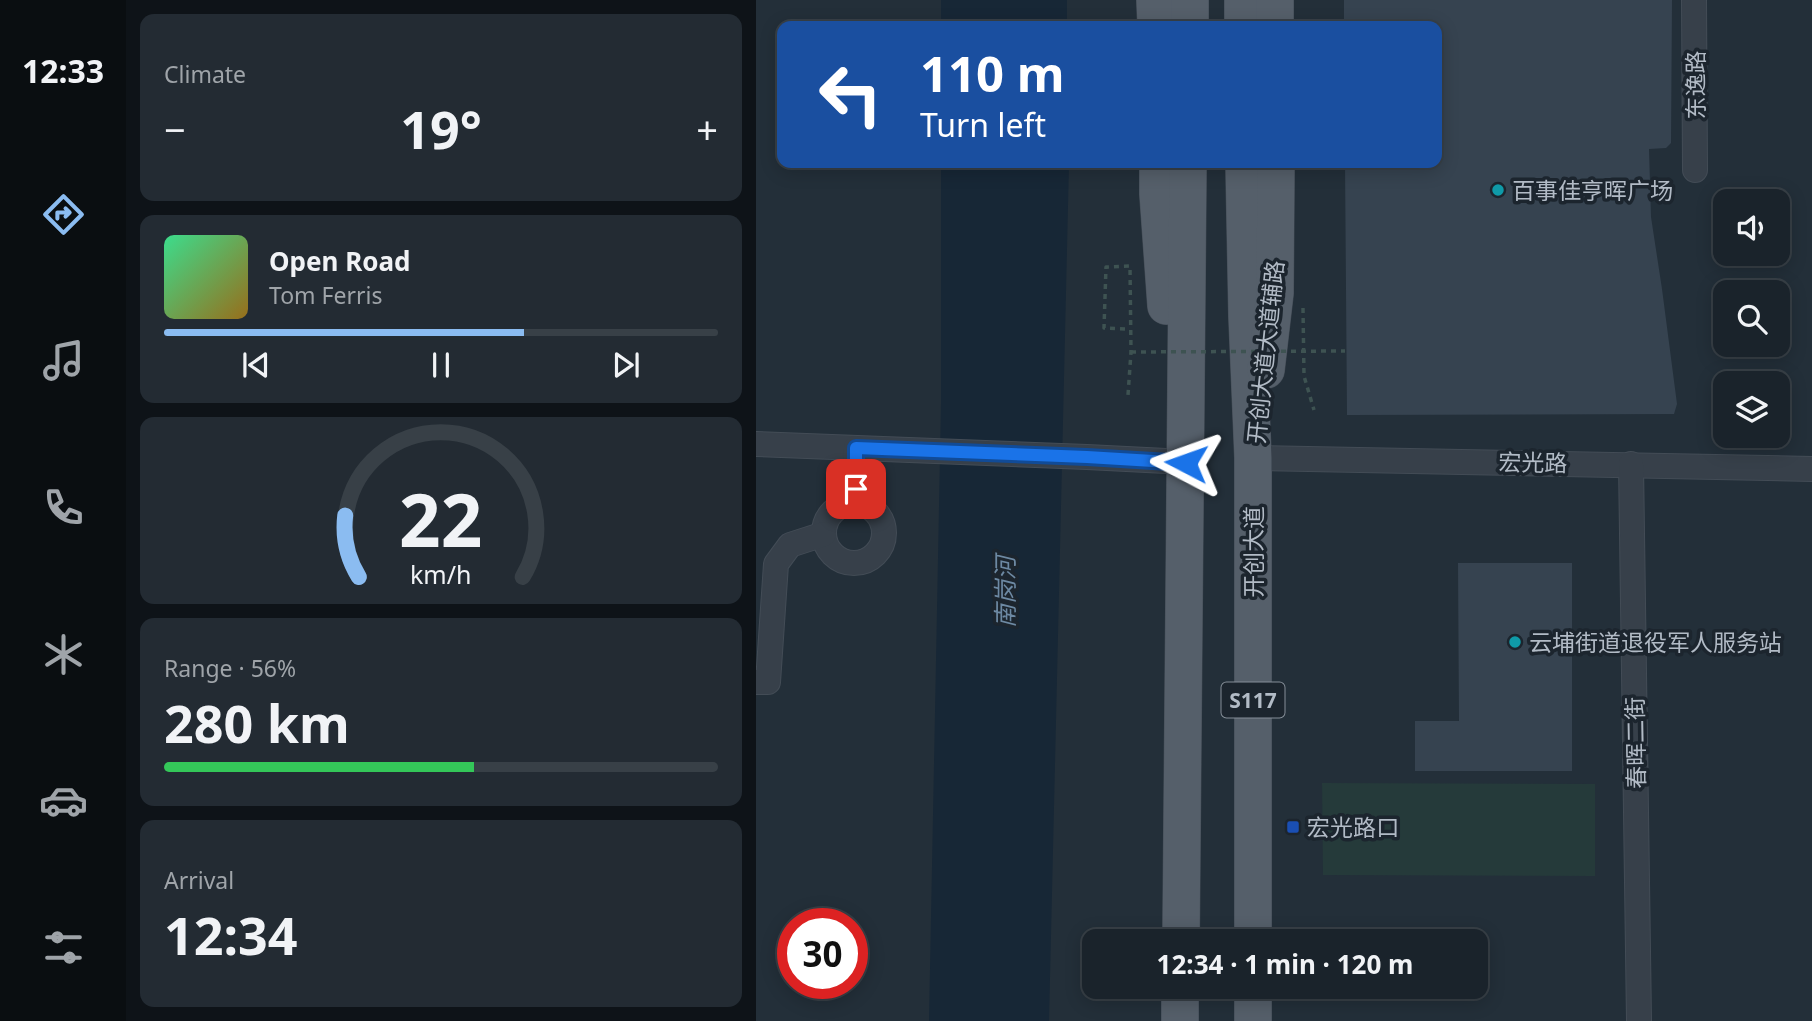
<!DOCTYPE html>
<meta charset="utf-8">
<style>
:root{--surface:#1a232b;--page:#232b33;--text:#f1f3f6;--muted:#9fa4a9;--line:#384047;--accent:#8bbcf1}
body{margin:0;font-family:"Noto Sans","Noto Sans SC",sans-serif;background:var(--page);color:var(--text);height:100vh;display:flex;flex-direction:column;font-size:26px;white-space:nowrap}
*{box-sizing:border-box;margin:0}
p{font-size:23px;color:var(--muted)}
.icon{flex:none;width:38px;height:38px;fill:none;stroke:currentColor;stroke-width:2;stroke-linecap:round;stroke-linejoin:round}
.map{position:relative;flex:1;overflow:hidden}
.drawer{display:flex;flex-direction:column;gap:14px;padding:14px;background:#0e1318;width:630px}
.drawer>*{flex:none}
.guide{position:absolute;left:21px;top:21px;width:665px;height:147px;border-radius:14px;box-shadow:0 4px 18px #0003,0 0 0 2px var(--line);background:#1a4fa0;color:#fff;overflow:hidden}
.fabs{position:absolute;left:957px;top:189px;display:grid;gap:14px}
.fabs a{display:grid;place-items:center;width:77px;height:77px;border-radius:14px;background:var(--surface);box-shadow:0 4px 18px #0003,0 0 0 2px var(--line);font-size:35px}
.speed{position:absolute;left:21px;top:908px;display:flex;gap:14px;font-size:35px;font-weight:700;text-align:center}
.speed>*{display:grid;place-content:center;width:91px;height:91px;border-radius:50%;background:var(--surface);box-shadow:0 4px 18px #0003,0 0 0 2px var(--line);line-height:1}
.speed .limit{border:10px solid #d22;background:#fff;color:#111}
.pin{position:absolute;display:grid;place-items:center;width:60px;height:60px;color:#fff;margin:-30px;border-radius:14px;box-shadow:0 4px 10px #0006}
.me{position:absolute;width:77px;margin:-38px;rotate:274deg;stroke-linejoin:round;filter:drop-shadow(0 0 5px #0008)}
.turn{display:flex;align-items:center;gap:24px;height:147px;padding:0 28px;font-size:32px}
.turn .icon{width:91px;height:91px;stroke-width:2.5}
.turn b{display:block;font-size:49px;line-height:60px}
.big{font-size:52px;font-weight:700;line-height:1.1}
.drawer .tile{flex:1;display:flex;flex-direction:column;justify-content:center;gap:10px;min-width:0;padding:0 24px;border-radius:14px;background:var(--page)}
.drawer .dial{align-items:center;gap:0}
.dial svg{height:182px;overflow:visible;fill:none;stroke:var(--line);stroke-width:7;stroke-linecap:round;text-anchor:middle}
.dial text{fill:var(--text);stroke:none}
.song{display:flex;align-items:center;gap:21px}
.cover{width:84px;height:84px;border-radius:10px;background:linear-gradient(135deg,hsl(150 70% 55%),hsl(40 70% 35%))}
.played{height:7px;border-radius:4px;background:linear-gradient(90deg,var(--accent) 65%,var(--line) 65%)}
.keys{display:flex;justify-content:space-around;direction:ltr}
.heat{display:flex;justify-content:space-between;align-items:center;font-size:38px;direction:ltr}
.charge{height:10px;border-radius:5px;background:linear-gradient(90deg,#34c759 56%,var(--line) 0)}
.trip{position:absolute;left:326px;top:929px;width:406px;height:70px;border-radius:14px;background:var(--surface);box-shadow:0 4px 18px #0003,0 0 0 2px var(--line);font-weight:700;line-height:70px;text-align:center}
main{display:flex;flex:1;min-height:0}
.tabs{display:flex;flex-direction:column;width:126px;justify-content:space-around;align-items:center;background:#0a0e11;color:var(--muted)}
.tabs .icon{width:49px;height:49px}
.tabs .selected{color:var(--accent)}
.tabs b{font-size:32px;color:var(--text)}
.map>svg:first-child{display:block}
.green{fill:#253a3a}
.water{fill:#172736}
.building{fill:#364350}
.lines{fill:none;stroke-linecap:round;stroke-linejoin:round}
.street-casing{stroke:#434c56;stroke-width:26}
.primary-casing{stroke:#434c56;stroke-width:38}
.path{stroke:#3e5352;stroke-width:3.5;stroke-dasharray:5 5;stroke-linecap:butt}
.street{stroke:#37404a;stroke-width:24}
.primary{stroke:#555f6a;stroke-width:37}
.path-bridge{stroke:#3e5352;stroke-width:3.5;stroke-dasharray:5 5;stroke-linecap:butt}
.route-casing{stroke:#114b97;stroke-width:18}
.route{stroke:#1a73e8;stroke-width:12}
.culture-dot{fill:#0f9aa8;stroke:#1c252e;stroke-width:2.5}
.transit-dot{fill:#1a4fb4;stroke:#1c252e;stroke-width:2.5}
.labels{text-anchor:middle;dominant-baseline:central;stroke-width:7;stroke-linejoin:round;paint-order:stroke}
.shield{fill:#1c252e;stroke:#858e98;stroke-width:2}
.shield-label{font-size:21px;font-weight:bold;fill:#b2bbc6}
.street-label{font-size:23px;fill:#b2bbc6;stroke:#1c252e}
.poi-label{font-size:23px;fill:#b2bbc6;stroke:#1c252e;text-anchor:start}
.water-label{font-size:24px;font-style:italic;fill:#6d89a3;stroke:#1c252e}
</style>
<main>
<nav class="tabs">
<b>12:33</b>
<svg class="icon selected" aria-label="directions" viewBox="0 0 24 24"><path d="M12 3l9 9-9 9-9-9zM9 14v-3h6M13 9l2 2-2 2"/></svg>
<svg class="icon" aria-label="music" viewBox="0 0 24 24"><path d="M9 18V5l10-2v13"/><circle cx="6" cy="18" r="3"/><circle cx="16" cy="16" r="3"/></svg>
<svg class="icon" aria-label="phone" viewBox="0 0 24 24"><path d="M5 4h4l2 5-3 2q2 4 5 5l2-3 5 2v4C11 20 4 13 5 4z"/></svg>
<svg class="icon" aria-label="climate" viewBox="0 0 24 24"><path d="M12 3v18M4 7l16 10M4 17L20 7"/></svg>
<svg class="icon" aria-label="car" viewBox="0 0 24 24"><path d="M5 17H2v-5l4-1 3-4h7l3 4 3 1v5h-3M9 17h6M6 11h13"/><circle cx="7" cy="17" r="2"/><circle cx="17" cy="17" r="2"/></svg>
<svg class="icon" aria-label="filters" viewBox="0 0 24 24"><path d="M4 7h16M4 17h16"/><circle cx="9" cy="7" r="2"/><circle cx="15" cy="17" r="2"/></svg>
</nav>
<section class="drawer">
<div class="tile"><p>Climate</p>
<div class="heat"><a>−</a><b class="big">19°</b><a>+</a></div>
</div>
<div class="tile">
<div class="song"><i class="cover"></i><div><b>Open Road</b><p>Tom Ferris</p></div></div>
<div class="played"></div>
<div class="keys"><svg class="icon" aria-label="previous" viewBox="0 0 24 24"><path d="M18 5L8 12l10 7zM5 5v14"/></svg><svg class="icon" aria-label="pause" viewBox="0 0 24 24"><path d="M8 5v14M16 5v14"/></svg><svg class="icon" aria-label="next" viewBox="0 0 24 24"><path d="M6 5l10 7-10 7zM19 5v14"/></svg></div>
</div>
<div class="tile dial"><svg viewBox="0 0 100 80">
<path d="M14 69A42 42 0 1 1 86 69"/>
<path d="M14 69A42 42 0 0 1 8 42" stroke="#8bbcf1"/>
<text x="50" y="56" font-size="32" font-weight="700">22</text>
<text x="50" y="72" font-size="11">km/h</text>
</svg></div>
<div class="tile"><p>Range · 56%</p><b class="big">280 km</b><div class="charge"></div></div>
<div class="tile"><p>Arrival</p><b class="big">12:34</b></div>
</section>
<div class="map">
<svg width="1056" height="1021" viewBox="0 0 1056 1021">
<rect width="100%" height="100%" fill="#232f39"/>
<!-- green -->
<polygon class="green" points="566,783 839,784 839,876 567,875"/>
<!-- water -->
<g class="water">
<rect x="185" y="0" width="126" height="26"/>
<polygon points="185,163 313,163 293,1021 173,1021 185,404"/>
</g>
<!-- building -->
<g class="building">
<polygon points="588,0 916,0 915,143 910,148 893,149 895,217 906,289 921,404 918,414 591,415 589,163 681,163 681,26 588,26"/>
<polygon points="702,563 816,563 816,771 659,771 659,721 703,721"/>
</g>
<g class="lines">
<!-- street casing -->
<g class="street-casing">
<g id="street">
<polyline points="938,0 939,170"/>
<polyline points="0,444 331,457 430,462"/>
<polyline points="497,458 1056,469"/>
<polyline points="875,464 883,1021"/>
<polyline points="99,503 100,448"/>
<circle cx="98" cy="533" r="30"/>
<polyline points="0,682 12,682 20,564 34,545 68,534"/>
</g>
</g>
<!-- primary casing -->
<g class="primary-casing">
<g id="primary">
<polyline points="399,0 400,26"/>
<polyline points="487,0 487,26"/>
<polyline points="519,0 519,26"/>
<polyline points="434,26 434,0"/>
<polyline points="402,163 402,194 410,306"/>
<polyline points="488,163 491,316 497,458 497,942"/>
<polyline points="510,370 519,293 520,163"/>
<polyline points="425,942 432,163"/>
<polyline points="424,1021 424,987"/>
<polyline points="497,1021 497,987"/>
</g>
</g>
<!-- path -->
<g class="path">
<polyline points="547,308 548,376 558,410"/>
<polyline points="369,329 348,328 350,267 374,266 375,352 372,395"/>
</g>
<!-- street -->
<use href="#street" class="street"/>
<!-- primary -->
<use href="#primary" class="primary"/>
<!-- path-bridge -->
<polyline class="path-bridge" points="375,352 589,351"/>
</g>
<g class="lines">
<!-- route casing -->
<g class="route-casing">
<polyline id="route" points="100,489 100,448 331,457 430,463"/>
</g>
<!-- route -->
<use href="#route" class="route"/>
</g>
<!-- markers -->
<g class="culture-dot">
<circle cx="742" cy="190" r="7"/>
<circle cx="759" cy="642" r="7"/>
</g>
<rect class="transit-dot" x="530" y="820" width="14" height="14" rx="3.5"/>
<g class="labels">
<!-- shield labels -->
<rect class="shield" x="465.5" y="682.5" width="63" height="35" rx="5"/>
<g class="shield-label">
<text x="497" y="700">S117</text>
</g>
<!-- street labels -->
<g class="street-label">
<text transform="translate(939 85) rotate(-90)">东逸路</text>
<text transform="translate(509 352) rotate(-84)">开创大道大道辅路</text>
<text transform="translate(777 462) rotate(1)">宏光路</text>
<text transform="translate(497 552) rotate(-90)">开创大道</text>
<text transform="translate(879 743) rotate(-91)">春晖二街</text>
</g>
<!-- poi labels -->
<g class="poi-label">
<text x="756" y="190">百事佳亨晖广场</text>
<text x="773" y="642">云埔街道退役军人服务站</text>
<text x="551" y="827">宏光路口</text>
</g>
<!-- water labels -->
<g class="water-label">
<text transform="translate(248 592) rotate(-90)">南岗河</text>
</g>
</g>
</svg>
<div class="fabs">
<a><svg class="icon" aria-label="sound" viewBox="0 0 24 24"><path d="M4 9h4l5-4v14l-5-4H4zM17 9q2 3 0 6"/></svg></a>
<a><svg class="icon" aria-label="search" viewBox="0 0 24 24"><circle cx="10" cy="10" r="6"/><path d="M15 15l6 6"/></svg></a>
<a><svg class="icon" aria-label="layers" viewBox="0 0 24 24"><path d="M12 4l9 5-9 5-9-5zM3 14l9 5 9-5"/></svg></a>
</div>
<div class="speed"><div class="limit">30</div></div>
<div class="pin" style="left:100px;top:489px;background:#d93025"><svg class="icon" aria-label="arrive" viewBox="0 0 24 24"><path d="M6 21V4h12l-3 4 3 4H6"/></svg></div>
<svg class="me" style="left:430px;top:463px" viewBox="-20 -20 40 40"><path d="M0-17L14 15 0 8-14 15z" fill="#1a73e8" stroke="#fff" stroke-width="4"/></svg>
<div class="trip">12:34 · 1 min · 120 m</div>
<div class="guide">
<div class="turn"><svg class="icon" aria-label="left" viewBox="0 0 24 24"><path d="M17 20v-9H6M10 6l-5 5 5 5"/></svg><div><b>110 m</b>Turn left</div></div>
</div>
</div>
</main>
